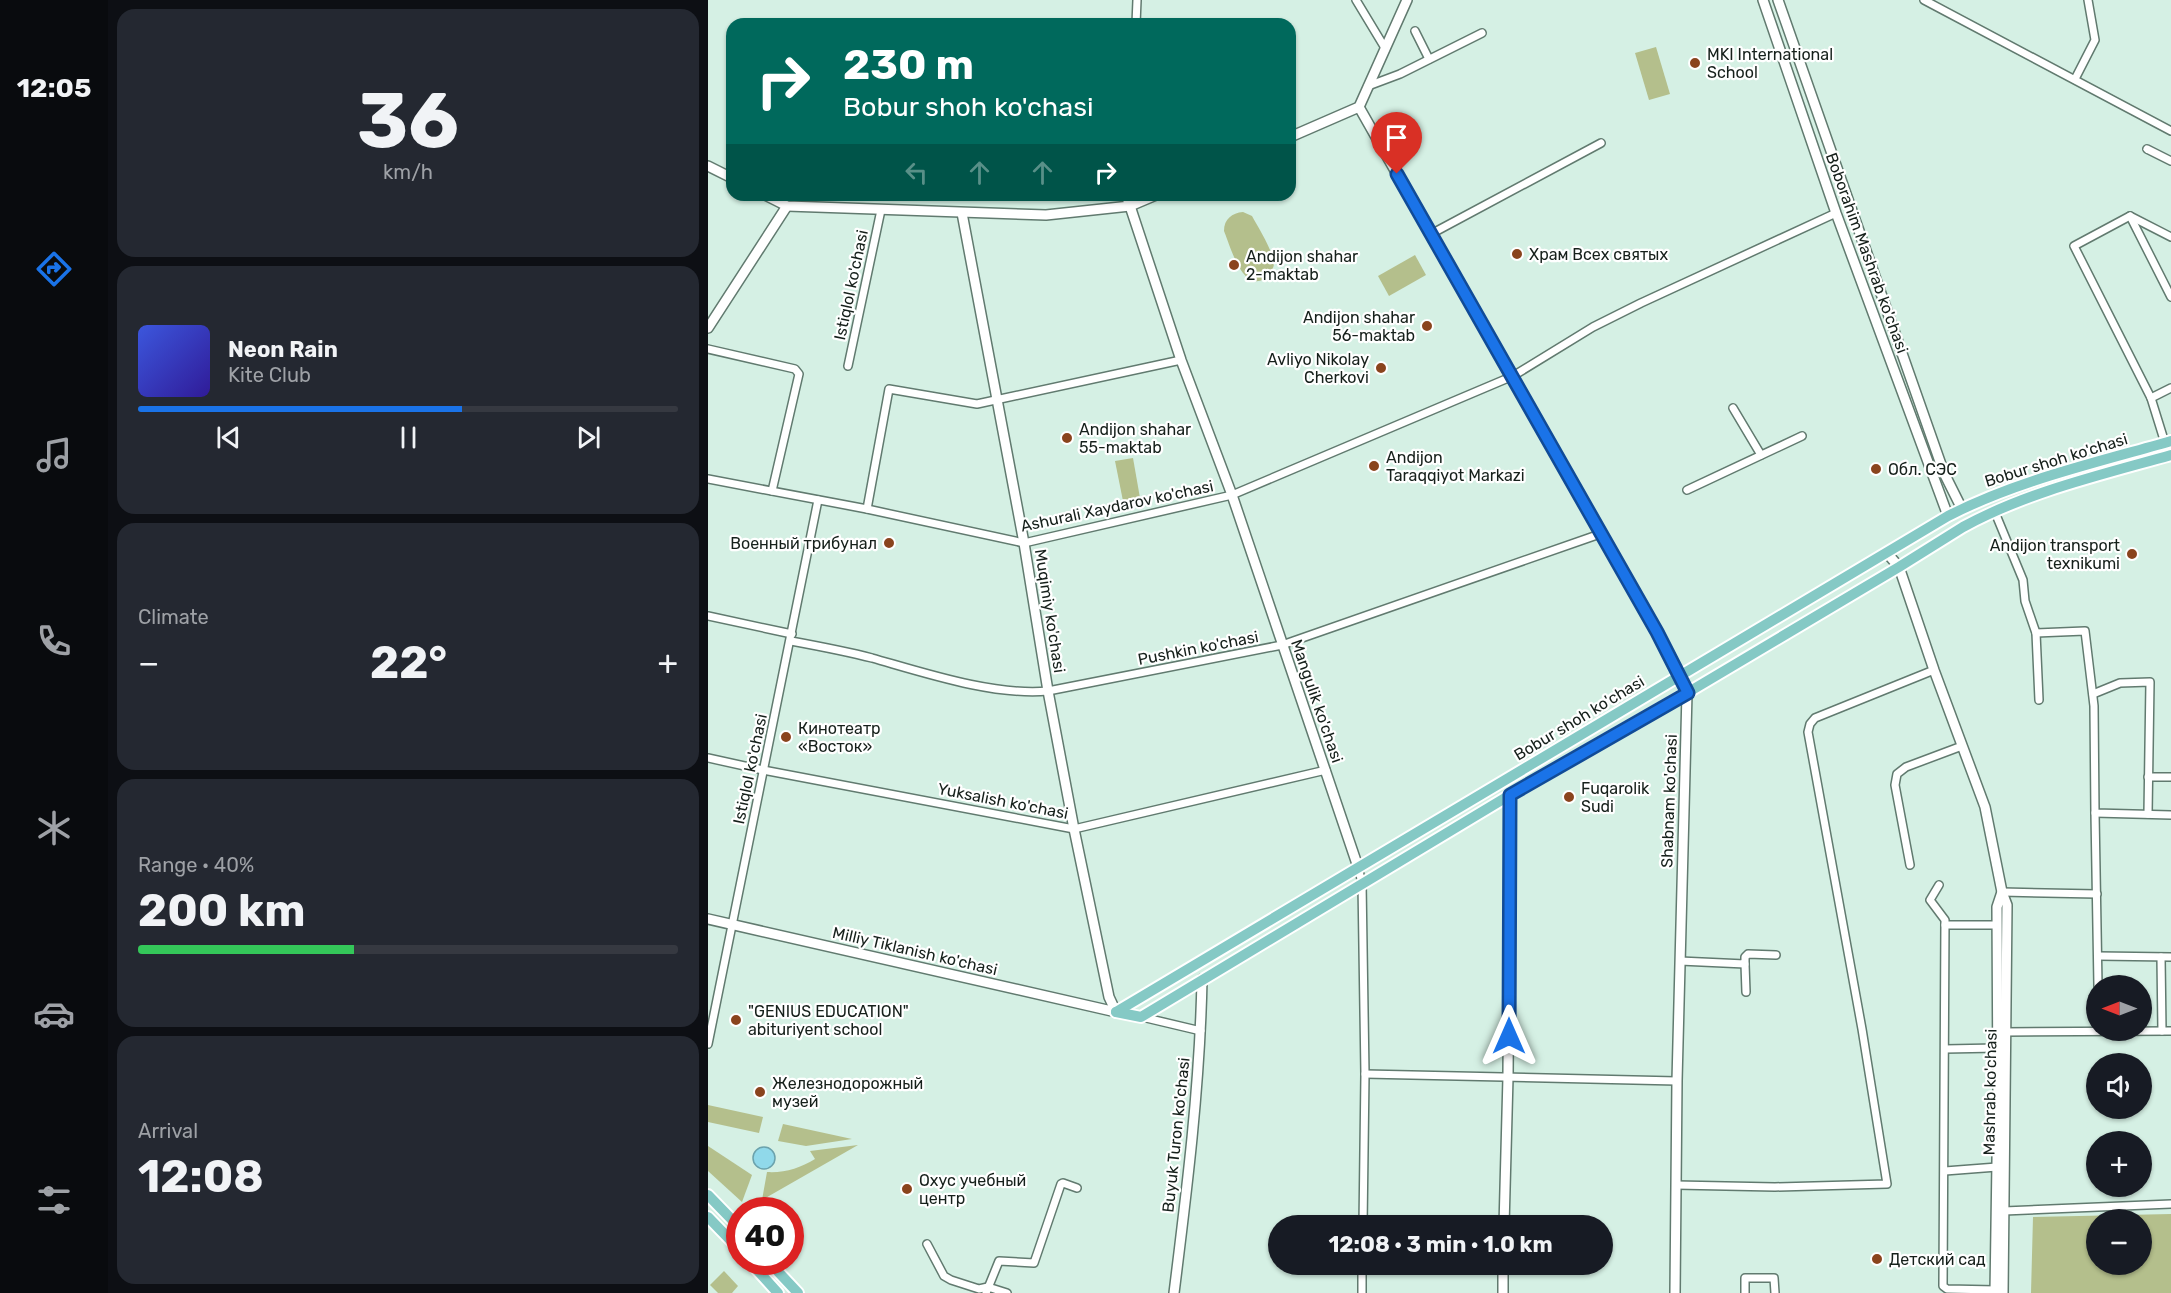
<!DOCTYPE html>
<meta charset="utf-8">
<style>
:root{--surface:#171b24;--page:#242831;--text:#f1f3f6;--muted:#9ea1a6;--line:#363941;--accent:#1a73e8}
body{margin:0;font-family:Rubik,sans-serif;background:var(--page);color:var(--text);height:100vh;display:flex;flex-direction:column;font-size:22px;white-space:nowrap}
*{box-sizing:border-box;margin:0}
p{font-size:20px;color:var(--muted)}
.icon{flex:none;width:33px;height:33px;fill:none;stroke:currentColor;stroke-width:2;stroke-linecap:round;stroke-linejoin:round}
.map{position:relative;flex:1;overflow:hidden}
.drawer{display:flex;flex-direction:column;gap:9px;padding:9px;background:#0d0f14;width:600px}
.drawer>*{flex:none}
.banner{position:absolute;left:18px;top:18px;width:570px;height:183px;border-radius:18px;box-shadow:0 2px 4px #0004;background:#00695c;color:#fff;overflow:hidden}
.needle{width:39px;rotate:270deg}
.buttons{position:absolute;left:1378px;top:975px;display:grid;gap:12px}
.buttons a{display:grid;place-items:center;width:66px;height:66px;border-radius:50%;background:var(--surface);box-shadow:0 2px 4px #0004;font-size:30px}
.speed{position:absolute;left:18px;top:1197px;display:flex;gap:12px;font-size:30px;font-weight:700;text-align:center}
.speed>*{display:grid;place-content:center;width:78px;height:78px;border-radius:50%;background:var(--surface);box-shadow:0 2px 4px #0004;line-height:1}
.speed .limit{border:9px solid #d22;background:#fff;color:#111}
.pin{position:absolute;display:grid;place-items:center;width:51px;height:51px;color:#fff;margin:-62px -26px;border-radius:50% 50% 50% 0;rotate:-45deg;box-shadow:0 0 6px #0007}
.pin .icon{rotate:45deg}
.me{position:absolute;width:66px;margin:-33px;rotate:0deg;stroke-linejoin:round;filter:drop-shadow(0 0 4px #0008)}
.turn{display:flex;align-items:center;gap:21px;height:126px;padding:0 18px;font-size:27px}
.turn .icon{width:78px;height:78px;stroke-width:2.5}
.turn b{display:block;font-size:42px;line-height:51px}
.lanes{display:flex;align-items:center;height:57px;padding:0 18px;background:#0003;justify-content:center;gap:30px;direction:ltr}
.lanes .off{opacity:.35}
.big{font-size:45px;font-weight:700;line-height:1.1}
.drawer .card{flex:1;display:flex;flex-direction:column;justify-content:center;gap:9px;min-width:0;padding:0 21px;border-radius:18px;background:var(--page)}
.drawer .dial{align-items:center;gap:0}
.dial b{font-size:78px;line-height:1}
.song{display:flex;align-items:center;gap:18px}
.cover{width:72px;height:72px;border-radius:9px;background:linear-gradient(135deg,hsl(230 70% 55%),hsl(250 70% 35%))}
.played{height:6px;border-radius:3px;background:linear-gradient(90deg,var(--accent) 60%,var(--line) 60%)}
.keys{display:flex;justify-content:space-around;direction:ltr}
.heat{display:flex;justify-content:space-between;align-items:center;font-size:33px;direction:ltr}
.charge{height:9px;border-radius:4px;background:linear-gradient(90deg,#34c759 40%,var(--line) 0)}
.trip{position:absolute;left:560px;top:1215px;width:345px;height:60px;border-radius:30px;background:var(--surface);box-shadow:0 2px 4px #0004;font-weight:700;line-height:60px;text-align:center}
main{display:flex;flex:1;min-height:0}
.menu{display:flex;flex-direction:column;width:108px;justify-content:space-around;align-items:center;background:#090b0e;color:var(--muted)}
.menu .icon{width:42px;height:42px}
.menu .on{color:var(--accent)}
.menu b{font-size:27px;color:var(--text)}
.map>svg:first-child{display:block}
.green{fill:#b4bf8c;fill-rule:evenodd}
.water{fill:#90d9ea;stroke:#6ba2ac;stroke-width:1.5}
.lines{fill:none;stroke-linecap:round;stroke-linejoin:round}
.street-casing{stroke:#617a6f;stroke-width:10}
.secondary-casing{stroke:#617a6f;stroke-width:12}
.primary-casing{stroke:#fff;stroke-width:14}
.street{stroke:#fff;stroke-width:7}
.secondary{stroke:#fff;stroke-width:9}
.primary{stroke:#85c9c5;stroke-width:10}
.route-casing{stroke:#114b97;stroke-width:15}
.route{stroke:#1a73e8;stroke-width:10}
.poi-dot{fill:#8a441d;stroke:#fff;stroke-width:2}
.labels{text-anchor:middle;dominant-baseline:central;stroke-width:4.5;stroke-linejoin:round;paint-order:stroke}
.poi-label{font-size:16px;fill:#16201b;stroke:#fff;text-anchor:start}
.street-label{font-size:16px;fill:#16201b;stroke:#fff}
</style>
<main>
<nav class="menu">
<b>12:05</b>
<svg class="icon on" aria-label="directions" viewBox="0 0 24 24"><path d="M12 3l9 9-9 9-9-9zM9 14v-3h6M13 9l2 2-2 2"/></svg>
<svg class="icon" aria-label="music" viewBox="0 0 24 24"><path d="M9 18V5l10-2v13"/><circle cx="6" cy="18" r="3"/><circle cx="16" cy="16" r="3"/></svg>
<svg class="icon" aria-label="phone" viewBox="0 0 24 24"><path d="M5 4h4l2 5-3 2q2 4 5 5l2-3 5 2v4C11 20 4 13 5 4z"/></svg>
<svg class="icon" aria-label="climate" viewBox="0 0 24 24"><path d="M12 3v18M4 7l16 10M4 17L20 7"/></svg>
<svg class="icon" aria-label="car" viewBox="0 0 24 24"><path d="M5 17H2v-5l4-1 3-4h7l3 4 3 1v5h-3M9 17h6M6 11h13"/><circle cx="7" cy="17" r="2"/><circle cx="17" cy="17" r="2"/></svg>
<svg class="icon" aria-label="filters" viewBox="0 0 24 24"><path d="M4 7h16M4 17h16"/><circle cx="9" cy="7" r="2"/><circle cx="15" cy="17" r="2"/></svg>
</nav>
<section class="drawer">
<div class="card dial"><b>36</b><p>km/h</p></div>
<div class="card">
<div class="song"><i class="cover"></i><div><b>Neon Rain</b><p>Kite Club</p></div></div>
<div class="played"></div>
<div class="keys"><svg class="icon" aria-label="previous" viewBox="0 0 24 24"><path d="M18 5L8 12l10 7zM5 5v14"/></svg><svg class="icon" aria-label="pause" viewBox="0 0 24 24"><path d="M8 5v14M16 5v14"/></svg><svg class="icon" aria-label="next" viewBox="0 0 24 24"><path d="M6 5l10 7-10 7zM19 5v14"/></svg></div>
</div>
<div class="card"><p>Climate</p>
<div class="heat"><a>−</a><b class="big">22°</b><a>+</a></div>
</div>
<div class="card"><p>Range · 40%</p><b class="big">200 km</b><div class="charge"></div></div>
<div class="card"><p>Arrival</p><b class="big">12:08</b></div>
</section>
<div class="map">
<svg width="1463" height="1293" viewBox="0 0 1463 1293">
<rect width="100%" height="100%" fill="#d5f0e4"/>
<!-- green -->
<g class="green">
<polygon points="948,47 962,94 941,100 927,53"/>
<path d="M 535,212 L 544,216 C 550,227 565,251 566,263 C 566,269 561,276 556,279 C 534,292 522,245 516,231 C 516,219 524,213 535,212 Z"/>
<polygon points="707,255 718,275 681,296 670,276"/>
<polygon points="425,458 432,498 415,501 407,461"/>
<polygon points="0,1105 55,1117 51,1133 0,1122"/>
<polygon points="75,1124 144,1139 98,1146 70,1141"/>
<path d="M 150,1145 L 54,1200 L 59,1172 C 77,1173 92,1168 107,1159 L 102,1151 Z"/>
<polygon points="0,1146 44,1175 34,1202 0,1171"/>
<path d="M 1463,1214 L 1463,1293 L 1323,1293 L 1325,1217 ZM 1389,1220 L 1434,1220 L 1434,1264 L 1389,1264 Z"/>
<polygon points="16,1271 30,1286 24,1293 10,1293 2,1285"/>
</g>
<!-- water -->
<circle class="water" cx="56" cy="1158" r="11"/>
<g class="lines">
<!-- street casing -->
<g class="street-casing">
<g id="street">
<polyline points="648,0 677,48"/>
<polyline points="1216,0 1463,131"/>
<polyline points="428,24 429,0"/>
<polyline points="707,31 721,59"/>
<polyline points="1367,79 1387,40 1380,0"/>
<polyline points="660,86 692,74 774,33"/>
<polyline points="1439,149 1463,161"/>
<polyline points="416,195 422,206"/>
<polyline points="1422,216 1463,297"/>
<polyline points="723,234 893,143"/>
<polyline points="0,349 87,369 91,374 64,491"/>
<polyline points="140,366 173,210"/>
<polyline points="1443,398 1463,388"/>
<polyline points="1025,408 1053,455"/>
<polyline points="1457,443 1443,398 1366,246 1422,216 1463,237"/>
<polyline points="0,479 159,509 316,543 524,495 805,376 885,327 933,303 1128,213"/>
<polyline points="979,490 1094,436"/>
<polyline points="159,509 181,389 269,404 473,360"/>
<polyline points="1286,510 1315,580 1317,601 1328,633 1377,631 1386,706 1387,813 1463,815"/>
<polyline points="0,616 84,634"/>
<polyline points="1328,633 1331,700"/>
<path d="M 83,641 C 110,646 137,651 164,658 C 217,673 286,696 340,691 L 574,645 L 892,534"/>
<polyline points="1385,694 1412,683 1442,682 1440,814"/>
<polyline points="0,758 55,770 366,829 618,770"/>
<polyline points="1440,777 1463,777"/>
<polyline points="1387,813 1390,986"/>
<polyline points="1202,865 1187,785 1189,774 1198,767 1254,746"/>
<polyline points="650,867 654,883 657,1074 655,1226"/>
<polyline points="1231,885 1222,900 1237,920 1235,1286 1239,1289 1288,1290"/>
<polyline points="1294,892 1389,894"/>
<polyline points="1237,925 1289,925"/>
<polyline points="1390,956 1463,957"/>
<polyline points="1453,957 1454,1031"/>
<polyline points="972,961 1037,964 1037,957 1040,954 1068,955"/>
<polyline points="1037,964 1038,992"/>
<polyline points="434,1017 493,1031"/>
<polyline points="1297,1032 1463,1031"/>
<polyline points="0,1044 110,500"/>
<polyline points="1237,1049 1289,1048"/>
<polyline points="657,1074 969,1081"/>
<polyline points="1237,1171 1289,1167"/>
<polyline points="968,1185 1067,1187 1179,1184 1154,1029 1100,732 1102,724 1107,718 1226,670"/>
<polyline points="1296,1211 1463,1204"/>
<polyline points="219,1244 236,1276 243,1280 271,1289 280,1287 299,1293"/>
<polyline points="278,1293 291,1261 326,1263 353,1184 355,1183 369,1188"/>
<polyline points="654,1293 654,1264"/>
<polyline points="1037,1293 1037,1278 1066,1278 1067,1293"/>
</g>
</g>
<!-- secondary casing -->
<g class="secondary-casing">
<g id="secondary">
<polyline points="1055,0 1128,213 1240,516"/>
<polyline points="1070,0 1236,473 1254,509"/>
<polyline points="651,107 949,632 979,693 969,1081 967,1293"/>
<polyline points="582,137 651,107 699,0"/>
<polyline points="0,166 24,178"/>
<polyline points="57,195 79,206 338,215 422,206 448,195"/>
<polyline points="422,206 473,360 524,495 650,867"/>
<polyline points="254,213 316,543 340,691 366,829 401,997 408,1012"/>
<polyline points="0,328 79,206"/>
<polyline points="1179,553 1191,567 1226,670 1277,807 1294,892 1299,905 1295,1293"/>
<polyline points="0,919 408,1012"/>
<polyline points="796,1226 800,1077 802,795"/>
<path d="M 466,1293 C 479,1189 492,1085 494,979"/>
<polyline points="795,1293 795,1264"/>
<polyline points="1287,1293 1290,1096 1289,907 1294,892"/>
</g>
</g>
<!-- primary casing -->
<g class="primary-casing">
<g id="primary">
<path d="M 408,1012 L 1240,516 C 1310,480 1387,463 1463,441"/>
<path d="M 408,1012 L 433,1017 L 802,795 L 979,693 L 1191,567 L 1255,527 C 1319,492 1392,475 1463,455"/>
<polyline points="0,1195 32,1228"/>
<polyline points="0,1217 32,1250"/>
<polyline points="42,1262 70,1293"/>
<polyline points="61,1262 90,1293"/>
</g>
</g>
<!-- street -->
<use href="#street" class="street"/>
<!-- secondary -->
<use href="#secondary" class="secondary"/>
<!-- primary -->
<use href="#primary" class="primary"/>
</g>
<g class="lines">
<!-- route casing -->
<g class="route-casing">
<polyline id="route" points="689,174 949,632 980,693 802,795 801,1036"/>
</g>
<!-- route -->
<use href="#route" class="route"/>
</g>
<!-- markers -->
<g class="poi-dot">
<circle cx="987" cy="63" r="6"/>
<circle cx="809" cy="254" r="6"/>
<circle cx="526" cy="265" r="6"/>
<circle cx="719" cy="326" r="6"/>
<circle cx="673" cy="368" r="6"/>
<circle cx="359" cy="438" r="6"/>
<circle cx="666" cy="466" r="6"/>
<circle cx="1168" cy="469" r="6"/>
<circle cx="181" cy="543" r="6"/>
<circle cx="1424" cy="554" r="6"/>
<circle cx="78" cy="737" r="6"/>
<circle cx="861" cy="797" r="6"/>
<circle cx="28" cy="1020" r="6"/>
<circle cx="52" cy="1092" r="6"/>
<circle cx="199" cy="1189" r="6"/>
<circle cx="1169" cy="1259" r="6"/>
</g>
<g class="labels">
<!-- poi labels -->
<g class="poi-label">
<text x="999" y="54">MKI International<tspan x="999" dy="18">School</tspan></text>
<text x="821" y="254">Храм Всех святых</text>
<text x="538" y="256">Andijon shahar<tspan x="538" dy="18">2-maktab</tspan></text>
<text x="707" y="317" text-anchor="end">Andijon shahar<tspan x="707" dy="18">56-maktab</tspan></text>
<text x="661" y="359" text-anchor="end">Avliyo Nikolay<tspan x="661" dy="18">Cherkovi</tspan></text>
<text x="371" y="429">Andijon shahar<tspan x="371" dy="18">55-maktab</tspan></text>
<text x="678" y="457">Andijon<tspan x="678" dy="18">Taraqqiyot Markazi</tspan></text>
<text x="1180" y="469">Обл. СЭС</text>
<text x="169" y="543" text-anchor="end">Военный трибунал</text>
<text x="1412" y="545" text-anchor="end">Andijon transport<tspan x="1412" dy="18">texnikumi</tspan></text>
<text x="90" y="728">Кинотеатр<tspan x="90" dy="18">«Восток»</tspan></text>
<text x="873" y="788">Fuqarolik<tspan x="873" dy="18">Sudi</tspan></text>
<text x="40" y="1011">"GENIUS EDUCATION"<tspan x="40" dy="18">abituriyent school</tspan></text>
<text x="64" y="1083">Железнодорожный<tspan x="64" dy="18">музей</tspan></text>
<text x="211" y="1180">Охус учебный<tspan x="211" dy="18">центр</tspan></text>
<text x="1181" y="1259">Детский сад</text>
</g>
<!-- street labels -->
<g class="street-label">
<text transform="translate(1159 253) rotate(70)">Boborahim Mashrab ko'chasi</text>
<text transform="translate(143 285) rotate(-78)">Istiqlol ko'chasi</text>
<text transform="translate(1348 460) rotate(-17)">Bobur shoh ko'chasi</text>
<text transform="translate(409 506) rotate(-12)">Ashurali Xaydarov ko'chasi</text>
<text transform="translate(342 611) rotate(81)">Muqimiy ko'chasi</text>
<text transform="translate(490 648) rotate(-11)">Pushkin ko'chasi</text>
<text transform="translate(609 701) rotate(71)">Mangulik ko'chasi</text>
<text transform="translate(871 718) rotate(-31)">Bobur shoh ko'chasi</text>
<text transform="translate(42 769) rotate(-78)">Istiqlol ko'chasi</text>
<text transform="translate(295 801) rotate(11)">Yuksalish ko'chasi</text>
<text transform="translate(961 801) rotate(-88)">Shabnam ko'chasi</text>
<text transform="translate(207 951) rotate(13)">Milliy Tiklanish ko'chasi</text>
<text transform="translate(1282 1092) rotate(-89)">Mashrab ko'chasi</text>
<text transform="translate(468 1135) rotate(-84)">Buyuk Turon ko'chasi</text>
</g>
</g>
</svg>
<div class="buttons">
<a><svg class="needle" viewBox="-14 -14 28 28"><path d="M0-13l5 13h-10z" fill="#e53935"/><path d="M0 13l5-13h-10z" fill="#9ea1a6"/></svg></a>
<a><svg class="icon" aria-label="sound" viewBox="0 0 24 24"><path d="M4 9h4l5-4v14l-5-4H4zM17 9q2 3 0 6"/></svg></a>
<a>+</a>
<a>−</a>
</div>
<div class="speed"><div class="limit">40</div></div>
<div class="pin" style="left:689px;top:174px;background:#d93025"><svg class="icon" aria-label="arrive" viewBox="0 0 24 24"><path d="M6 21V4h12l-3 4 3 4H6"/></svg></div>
<svg class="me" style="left:801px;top:1036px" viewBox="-20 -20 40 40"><path d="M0-17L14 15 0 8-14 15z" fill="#1a73e8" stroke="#fff" stroke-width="4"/></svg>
<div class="trip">12:08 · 3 min · 1.0 km</div>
<div class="banner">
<div class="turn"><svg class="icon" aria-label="right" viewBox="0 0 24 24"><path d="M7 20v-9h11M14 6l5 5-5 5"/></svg><div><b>230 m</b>Bobur shoh ko'chasi</div></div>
<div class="lanes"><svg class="icon off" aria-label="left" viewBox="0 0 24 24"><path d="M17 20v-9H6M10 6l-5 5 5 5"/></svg><svg class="icon off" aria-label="ahead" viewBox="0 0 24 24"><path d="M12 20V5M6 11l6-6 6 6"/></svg><svg class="icon off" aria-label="ahead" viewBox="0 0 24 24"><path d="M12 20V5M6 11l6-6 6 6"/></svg><svg class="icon" aria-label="right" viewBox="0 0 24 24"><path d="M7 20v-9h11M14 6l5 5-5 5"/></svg></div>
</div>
</div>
</main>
